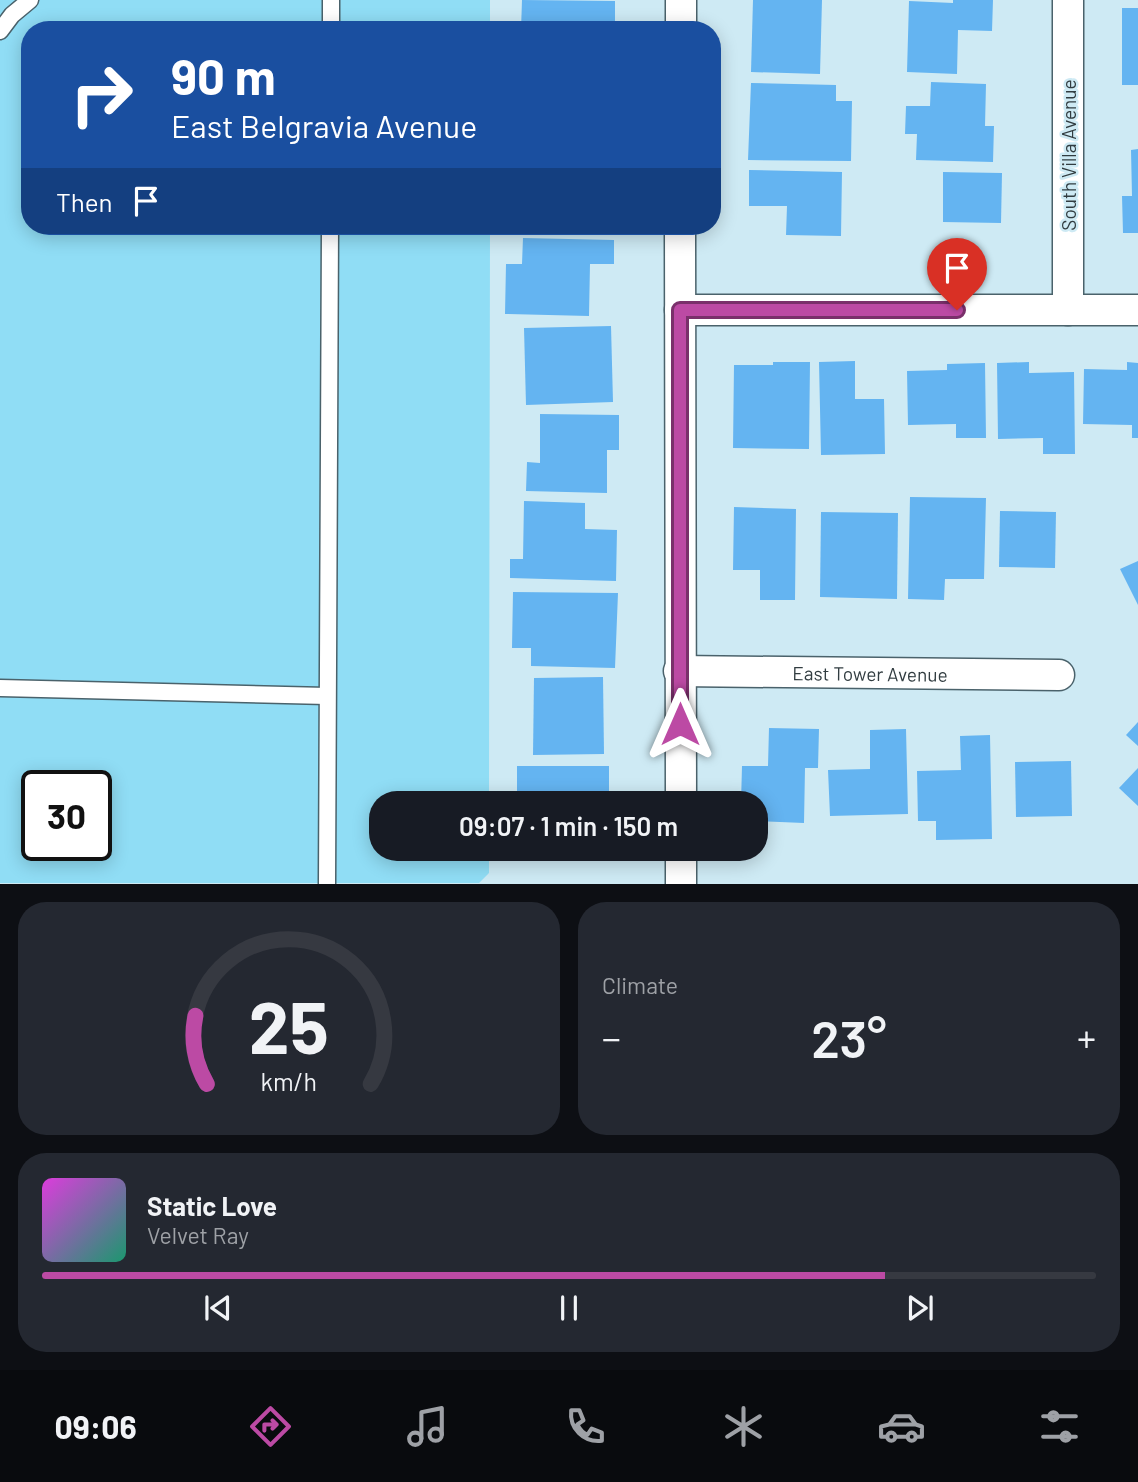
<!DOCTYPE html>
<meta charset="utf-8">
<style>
:root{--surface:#171b24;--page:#242831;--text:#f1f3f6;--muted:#9ea1a6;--line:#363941;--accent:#bc4aa4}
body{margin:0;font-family:Barlow,sans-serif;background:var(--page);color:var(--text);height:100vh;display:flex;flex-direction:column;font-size:26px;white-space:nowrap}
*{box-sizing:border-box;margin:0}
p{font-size:23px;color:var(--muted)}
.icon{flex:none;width:38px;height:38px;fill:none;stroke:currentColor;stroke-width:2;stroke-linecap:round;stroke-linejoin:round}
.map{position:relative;height:884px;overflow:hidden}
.sheet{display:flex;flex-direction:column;gap:18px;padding:18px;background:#0d0f14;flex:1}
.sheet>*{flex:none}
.guide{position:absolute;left:21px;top:21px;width:700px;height:214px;border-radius:28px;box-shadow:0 4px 18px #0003;background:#1a4fa0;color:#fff;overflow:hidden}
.speed{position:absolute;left:21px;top:770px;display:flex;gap:14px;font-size:35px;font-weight:700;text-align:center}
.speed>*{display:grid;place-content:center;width:91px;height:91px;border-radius:50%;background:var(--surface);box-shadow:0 4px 18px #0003;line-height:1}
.speed .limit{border:4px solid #111;border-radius:10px;background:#fff;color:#111}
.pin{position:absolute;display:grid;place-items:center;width:60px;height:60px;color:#fff;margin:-72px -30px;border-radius:50% 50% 50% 0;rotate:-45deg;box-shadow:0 0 7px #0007}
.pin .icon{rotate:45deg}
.me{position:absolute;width:77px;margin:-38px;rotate:0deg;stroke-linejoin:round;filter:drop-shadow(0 0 5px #0008)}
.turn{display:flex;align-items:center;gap:24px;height:147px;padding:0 35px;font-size:32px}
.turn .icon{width:91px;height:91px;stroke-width:2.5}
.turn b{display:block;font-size:49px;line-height:60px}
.then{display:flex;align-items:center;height:66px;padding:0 35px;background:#0003;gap:14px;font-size:26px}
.big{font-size:52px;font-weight:600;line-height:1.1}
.sheet .widget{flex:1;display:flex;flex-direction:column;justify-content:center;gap:10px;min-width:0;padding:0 24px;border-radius:28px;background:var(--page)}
.sheet .dial{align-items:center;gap:0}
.dial svg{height:182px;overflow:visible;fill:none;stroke:var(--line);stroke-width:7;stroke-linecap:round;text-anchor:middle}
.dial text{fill:var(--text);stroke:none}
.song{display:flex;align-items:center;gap:21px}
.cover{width:84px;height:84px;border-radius:10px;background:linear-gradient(135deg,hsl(300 70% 55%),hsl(160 70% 35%))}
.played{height:7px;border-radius:4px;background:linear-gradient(90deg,var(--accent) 80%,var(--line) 80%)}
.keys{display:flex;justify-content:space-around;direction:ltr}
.heat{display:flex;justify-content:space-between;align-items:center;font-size:38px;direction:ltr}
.sheet .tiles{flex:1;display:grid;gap:18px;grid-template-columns:1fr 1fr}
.widget:last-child{grid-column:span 2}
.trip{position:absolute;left:369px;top:791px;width:399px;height:70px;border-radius:28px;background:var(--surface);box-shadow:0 4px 18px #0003;font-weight:600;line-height:70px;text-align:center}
.tab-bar{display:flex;height:112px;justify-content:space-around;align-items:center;background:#090b0e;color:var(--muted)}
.tab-bar .icon{width:49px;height:49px}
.tab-bar .selected{color:var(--accent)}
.tab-bar b{font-size:32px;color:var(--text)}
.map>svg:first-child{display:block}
.green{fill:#90ddf5;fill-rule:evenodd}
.building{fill:#64b4f1}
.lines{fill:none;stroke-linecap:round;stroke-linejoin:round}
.lane-casing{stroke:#4a626b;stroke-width:19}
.street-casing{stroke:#4a626b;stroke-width:33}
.lane{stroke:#fff;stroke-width:16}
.street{stroke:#fff;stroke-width:30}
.route-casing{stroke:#7a306b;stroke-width:18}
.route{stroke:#bc4aa4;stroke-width:12}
.labels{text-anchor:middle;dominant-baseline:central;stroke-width:5;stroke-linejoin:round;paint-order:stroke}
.street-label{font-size:19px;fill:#313c40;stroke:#ceeaf4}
</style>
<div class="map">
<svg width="1138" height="884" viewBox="0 0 1138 884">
<rect width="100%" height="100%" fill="#ceeaf4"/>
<!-- green -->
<path class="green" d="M 0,0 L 490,0 L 490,30 L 30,30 L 30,226 L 490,226 L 489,803 L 382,803 L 382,849 L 489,849 L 489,873 L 479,883 L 0,883 ZM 37,786 L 96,786 L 96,845 L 37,845 Z"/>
<!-- building -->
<g class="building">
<polygon points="522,0 615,1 615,30 521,30"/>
<polygon points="753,0 822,0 820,74 751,72"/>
<polygon points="953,0 993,0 992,31 958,30 957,74 907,72 909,1 953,3"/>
<rect x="1122" y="8" width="16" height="77"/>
<polygon points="931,82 986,84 985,126 994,126 993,162 916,160 917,134 905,134 906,106 930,106"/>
<polygon points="751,83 836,85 836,101 852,101 851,161 748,160"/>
<polygon points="1138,149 1138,233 1123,233 1122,196 1132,196 1131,150"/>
<polygon points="749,170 842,172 841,236 786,235 787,206 749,206"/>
<polygon points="943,172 1002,173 1001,223 943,222"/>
<polygon points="523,238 614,240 614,264 590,264 589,316 505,314 506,264 522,264"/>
<polygon points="611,326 613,402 526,405 524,328"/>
<polygon points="855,361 855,399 884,399 885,454 821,455 819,362"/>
<polygon points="773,362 810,362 809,449 733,448 734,365 773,365"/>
<polygon points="1029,362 1029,373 1074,372 1075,454 1043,454 1043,438 998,439 997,363"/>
<polygon points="1127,362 1138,363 1138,438 1132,438 1132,425 1083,424 1084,369 1127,370"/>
<polygon points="985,363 986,438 956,438 956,424 908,425 907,371 947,370 947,364"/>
<polygon points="540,414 619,415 619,450 607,450 607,493 526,491 527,462 540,463"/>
<polygon points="910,497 986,498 984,579 945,579 944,600 908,599"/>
<polygon points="524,501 585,503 585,529 617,530 616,581 510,578 510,559 523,559"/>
<polygon points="734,507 796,509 795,600 760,600 760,570 733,570"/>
<polygon points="1000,511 1056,512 1055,568 999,567"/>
<polygon points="821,512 898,513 897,599 820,597"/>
<polygon points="1138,561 1138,605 1120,569"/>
<polygon points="513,592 618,593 615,668 531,666 531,648 512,648"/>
<polygon points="603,677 604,754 533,755 534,678"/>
<polygon points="1138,722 1138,746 1126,735"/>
<polygon points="769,728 819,729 818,768 805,768 804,823 756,821 756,803 741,803 742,766 768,766"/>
<polygon points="906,729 908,814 830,816 828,770 870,769 870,730"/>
<polygon points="990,735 992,839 936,840 936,821 918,821 917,771 961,770 960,736"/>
<polygon points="1071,761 1072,816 1016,817 1015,762"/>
<polygon points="517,766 609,766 609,800 578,799 578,803 517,803"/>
<polygon points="1138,768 1138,806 1119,788"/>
</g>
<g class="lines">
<!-- lane casing -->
<g class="lane-casing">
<g id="lane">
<polyline points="331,30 331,0"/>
<polyline points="0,31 12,15 30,0"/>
<polyline points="0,688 327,696"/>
<polyline points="327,884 330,226"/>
</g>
</g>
<!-- street casing -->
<g class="street-casing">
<g id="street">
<polyline points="1068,0 1068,310"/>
<polyline points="681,30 681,0"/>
<polyline points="680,226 681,803"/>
<polyline points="680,310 1138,310"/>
<path id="s1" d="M 679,671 L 1059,675"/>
<polyline points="681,849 681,884"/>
</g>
</g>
<!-- lane -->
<use href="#lane" class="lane"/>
<!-- street -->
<use href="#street" class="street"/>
</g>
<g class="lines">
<!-- route casing -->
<g class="route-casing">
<polyline id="route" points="680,724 680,310 957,310"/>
</g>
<!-- route -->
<use href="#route" class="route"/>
</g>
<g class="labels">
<!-- street labels -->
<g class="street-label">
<text transform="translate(1068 155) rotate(-90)">South Villa Avenue</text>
<text stroke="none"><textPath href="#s1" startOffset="191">East Tower Avenue</textPath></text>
</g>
</g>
</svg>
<div class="speed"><div class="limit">30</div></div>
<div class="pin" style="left:957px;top:310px;background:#d93025"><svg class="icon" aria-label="arrive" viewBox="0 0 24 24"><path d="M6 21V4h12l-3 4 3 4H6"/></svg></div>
<svg class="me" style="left:680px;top:724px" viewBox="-20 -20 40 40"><path d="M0-17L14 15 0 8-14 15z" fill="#bc4aa4" stroke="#fff" stroke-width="4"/></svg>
<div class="trip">09:07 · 1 min · 150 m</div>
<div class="guide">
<div class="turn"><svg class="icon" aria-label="right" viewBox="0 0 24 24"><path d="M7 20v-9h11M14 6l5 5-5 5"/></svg><div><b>90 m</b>East Belgravia Avenue</div></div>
<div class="then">Then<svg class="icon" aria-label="arrive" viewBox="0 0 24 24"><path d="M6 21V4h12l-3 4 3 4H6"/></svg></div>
</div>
</div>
<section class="sheet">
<div class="tiles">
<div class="widget dial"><svg viewBox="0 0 100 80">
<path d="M14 69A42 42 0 1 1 86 69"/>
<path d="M14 69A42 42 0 0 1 9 39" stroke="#bc4aa4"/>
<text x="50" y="56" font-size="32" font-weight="700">25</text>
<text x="50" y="72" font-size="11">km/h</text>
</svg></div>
<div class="widget"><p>Climate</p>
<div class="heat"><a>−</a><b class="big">23°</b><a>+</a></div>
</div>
<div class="widget">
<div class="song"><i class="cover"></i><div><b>Static Love</b><p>Velvet Ray</p></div></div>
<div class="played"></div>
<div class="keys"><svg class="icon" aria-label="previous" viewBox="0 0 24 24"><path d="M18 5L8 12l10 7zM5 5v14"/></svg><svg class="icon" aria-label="pause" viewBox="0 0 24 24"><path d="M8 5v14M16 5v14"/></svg><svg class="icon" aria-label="next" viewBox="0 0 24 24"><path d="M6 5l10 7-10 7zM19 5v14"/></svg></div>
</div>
</div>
</section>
<nav class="tab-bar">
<b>09:06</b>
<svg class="icon selected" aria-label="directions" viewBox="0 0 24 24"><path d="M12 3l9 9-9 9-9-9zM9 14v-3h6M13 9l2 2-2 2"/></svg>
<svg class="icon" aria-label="music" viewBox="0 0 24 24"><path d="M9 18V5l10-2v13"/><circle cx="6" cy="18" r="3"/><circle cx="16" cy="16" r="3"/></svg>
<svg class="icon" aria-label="phone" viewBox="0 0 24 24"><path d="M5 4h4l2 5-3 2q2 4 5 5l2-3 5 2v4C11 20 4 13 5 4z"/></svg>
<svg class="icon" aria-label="climate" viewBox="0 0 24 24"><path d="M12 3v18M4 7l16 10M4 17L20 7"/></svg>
<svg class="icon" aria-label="car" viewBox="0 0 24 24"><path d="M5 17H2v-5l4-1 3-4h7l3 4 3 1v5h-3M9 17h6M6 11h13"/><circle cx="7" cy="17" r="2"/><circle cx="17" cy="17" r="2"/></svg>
<svg class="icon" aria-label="filters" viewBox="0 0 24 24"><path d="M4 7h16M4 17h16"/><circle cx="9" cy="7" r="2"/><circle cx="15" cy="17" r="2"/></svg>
</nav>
